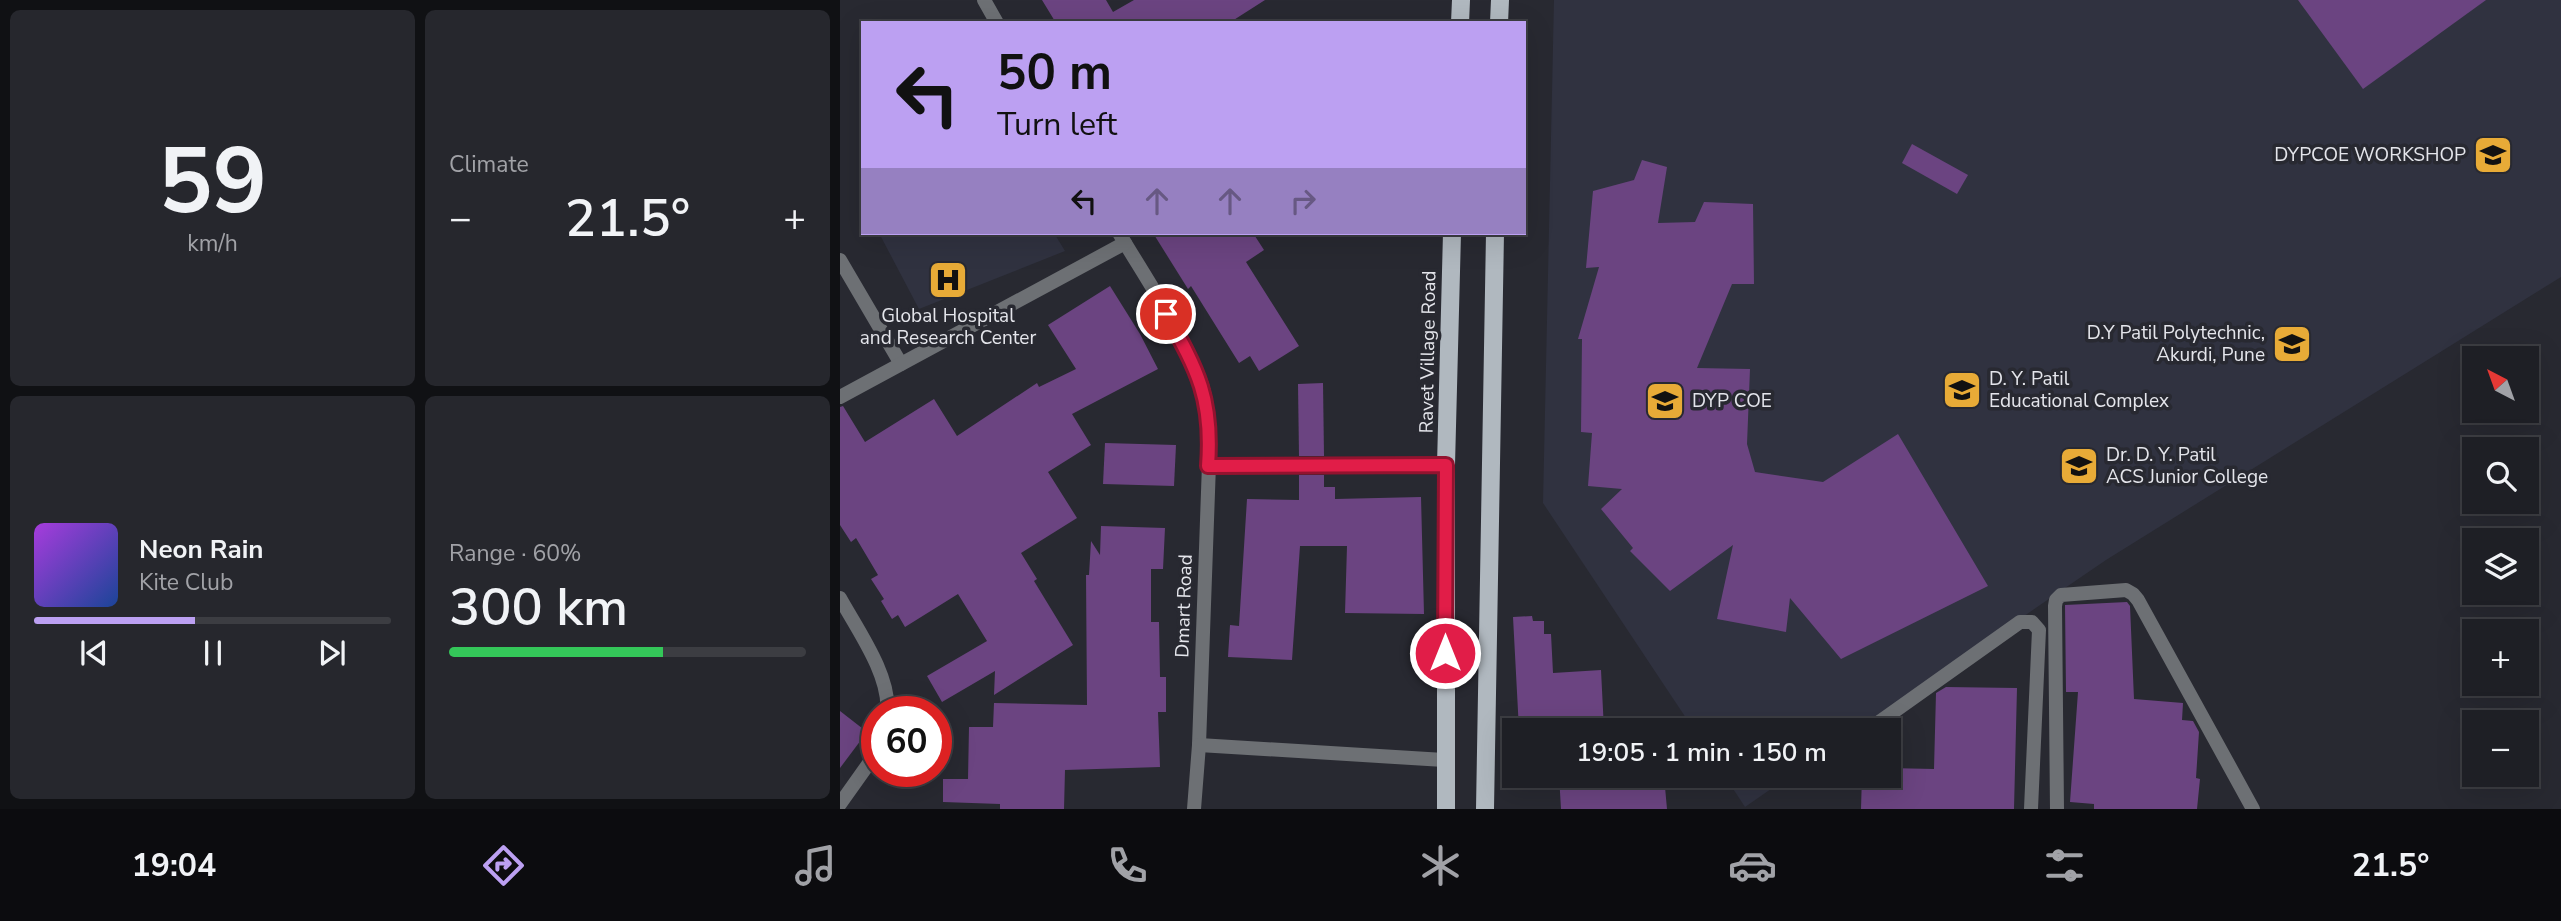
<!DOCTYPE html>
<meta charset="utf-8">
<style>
:root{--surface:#1e1f25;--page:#26272d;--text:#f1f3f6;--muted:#a1a2a7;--line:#3c3d42;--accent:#bca0f2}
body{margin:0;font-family:"Nunito Sans",sans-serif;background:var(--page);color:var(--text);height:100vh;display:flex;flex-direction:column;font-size:26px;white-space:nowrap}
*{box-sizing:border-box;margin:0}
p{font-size:23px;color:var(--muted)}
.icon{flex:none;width:38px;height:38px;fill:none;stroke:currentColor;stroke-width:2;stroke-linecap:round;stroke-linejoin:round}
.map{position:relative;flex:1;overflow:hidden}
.panel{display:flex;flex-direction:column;gap:10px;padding:10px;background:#101114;width:840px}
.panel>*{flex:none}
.hud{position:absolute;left:21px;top:21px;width:665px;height:214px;border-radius:0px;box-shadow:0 7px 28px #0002,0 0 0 2px var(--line);background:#bca0f2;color:#111;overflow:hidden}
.needle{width:46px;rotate:319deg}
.buttons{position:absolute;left:1622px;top:346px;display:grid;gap:14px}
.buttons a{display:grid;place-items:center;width:77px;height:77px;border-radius:0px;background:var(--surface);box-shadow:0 7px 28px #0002,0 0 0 2px var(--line);font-size:35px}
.speed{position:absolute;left:21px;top:696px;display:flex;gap:14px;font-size:35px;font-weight:700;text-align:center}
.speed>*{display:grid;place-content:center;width:91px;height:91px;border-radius:50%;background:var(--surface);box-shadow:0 7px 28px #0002,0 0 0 2px var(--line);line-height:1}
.speed .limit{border:10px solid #d22;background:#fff;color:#111}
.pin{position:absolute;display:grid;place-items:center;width:60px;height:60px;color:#fff;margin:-30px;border:4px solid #fff;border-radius:50%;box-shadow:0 2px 7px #0007}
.me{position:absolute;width:77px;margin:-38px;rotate:0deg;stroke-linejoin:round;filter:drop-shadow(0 0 5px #0008)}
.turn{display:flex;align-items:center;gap:24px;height:147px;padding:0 21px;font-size:32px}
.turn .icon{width:91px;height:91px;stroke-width:2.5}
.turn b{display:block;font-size:49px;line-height:60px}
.lanes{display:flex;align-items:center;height:66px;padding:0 21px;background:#0003;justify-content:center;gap:35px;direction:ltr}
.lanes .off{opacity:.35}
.big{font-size:52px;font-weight:600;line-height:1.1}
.panel .widget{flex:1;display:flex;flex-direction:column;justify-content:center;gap:10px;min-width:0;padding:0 24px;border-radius:10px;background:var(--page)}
.panel .dial{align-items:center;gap:0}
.dial b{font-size:91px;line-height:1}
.song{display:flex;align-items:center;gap:21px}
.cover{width:84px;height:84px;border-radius:10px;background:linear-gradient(135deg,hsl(280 70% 55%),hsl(220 70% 35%))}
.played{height:7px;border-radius:4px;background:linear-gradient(90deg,var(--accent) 45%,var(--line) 45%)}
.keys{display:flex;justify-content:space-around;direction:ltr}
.heat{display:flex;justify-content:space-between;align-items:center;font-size:38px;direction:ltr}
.charge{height:10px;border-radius:5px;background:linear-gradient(90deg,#34c759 60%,var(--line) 0)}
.panel .tiles{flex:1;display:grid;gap:10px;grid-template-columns:repeat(2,1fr)}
.trip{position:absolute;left:662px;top:718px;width:399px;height:70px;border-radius:0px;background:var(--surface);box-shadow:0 7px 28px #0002,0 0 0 2px var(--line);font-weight:600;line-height:70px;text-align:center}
.tabs{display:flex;height:112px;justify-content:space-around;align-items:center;background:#0c0c0f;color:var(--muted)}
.tabs .icon{width:49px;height:49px}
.tabs .current{color:var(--accent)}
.tabs b{font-size:32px;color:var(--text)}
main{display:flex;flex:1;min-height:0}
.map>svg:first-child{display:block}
.built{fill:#303240}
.building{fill:#6b4481}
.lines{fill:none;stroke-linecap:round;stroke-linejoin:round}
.minor{stroke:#6d7074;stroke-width:14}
.primary{stroke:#b0b8bf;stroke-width:18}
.route-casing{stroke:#92132f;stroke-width:18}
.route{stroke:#e11d48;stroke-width:12}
.labels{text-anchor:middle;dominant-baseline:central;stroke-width:7;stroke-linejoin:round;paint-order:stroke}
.poi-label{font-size:19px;fill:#e4e5eb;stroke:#282931;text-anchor:start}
.street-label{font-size:19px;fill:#e4e5eb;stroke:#282931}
</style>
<main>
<section class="panel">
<div class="tiles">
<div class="widget dial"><b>59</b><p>km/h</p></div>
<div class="widget"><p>Climate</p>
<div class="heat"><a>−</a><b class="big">21.5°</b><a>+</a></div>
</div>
<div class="widget">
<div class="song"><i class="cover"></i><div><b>Neon Rain</b><p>Kite Club</p></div></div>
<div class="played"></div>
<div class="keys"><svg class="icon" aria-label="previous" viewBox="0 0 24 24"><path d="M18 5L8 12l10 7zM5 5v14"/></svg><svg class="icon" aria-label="pause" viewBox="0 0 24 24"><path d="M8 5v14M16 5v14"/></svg><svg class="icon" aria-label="next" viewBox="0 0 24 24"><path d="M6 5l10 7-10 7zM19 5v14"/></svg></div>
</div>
<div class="widget"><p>Range · 60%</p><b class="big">300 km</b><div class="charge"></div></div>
</div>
</section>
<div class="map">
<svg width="1721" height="809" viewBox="0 0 1721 809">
<rect width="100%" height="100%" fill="#282931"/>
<!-- built -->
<g class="built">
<polygon points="714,0 1721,0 1721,277 1266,560 1017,730 854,730 703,503"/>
<polygon points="39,233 214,233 225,251 79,309"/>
<polygon points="884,775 951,775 905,807"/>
</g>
<!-- building -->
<g class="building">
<polygon points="202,0 266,0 273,12 294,0 425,0 389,23 216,23"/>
<polygon points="1458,0 1646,0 1523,89"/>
<polygon points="1072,144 1128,175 1117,194 1062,163"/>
<polygon points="802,160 827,167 818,223 855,222 864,202 913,204 914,284 892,284 857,368 910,369 907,444 915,472 983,482 1058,434 1148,586 1001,659 950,598 946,632 877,619 893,545 830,591 790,551 793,548 761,509 782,489 748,486 752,433 741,432 742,339 738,339 759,267 746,268 753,191 794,180"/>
<polygon points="313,233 413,233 424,250 406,262 459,346 419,371 410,356 399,363 351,286 348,289"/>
<polygon points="270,286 300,334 318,369 232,414 251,445 208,472 237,518 181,553 197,579 194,581 233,645 154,695 155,671 102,702 87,676 147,641 118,594 65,627 58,615 52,619 41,601 44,599 31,579 38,575 16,538 11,542 0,525 0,407 3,406 25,442 94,399 117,436 197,383 199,387 236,369 208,325"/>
<polygon points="483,383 484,456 459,456 458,384"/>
<polygon points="265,443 336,445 334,486 263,484"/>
<polygon points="459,475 484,475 484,487 495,487 495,499 581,497 584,614 505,613 507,546 460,546 452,660 388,657 390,625 399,626 407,499 459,500"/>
<polygon points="261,526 325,528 323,569 311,569 311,622 319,622 320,677 326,677 326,712 318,712 320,767 225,770 224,809 160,809 160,804 103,802 103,779 128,779 129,727 153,727 154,703 247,705 246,575 249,575 251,541 260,555"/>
<polygon points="1287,602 1290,606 1294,699 1343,703 1342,720 1353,721 1359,732 1356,778 1360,779 1357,809 1254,809 1254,804 1230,802 1238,692 1226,692 1225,605"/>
<polygon points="692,616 693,621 704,621 704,634 711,634 713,673 761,670 764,730 679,730 673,617"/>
<polygon points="1106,687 1177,688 1174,809 1021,809 1022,775 1048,775 1048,768 1094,769 1096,693"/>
<polygon points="0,711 27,732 0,768"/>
<polygon points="719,775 817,775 818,787 825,787 827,809 721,809"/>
</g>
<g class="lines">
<!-- minor -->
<g class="minor">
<polyline points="144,0 157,23"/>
<path d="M 279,233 C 307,280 342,331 361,382 C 367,399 369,418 370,436 L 359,745 L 354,809"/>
<polyline points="0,260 61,364"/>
<polyline points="0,397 285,243"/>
<polyline points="368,466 606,465"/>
<path d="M 0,598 C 17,629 51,676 47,712"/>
<polyline points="1028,730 1180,622 1192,622 1199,630 1191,809"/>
<polyline points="359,745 604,760"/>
<polyline points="0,804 32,759 37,748"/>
<polyline points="1217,809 1215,606 1216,600 1221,595 1286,590 1293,594 1298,600 1413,809"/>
</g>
<!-- primary -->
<g class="primary">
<polyline points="620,23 621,0"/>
<polyline points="659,23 660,0"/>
<polyline points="606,809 606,465 612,233"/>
<polyline points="645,809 655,233"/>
</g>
</g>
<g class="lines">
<!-- route casing -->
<g class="route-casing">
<path id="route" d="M 326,314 C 358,371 373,399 368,466 L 606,465 L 605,653"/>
</g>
<!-- route -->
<use href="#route" class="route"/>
</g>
<!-- icons -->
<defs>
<g id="university-square" transform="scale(2.0125)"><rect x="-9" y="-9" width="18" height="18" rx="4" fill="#e8ab37" stroke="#282931"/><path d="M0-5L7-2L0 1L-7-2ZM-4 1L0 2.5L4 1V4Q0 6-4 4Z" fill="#111"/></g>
<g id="hospital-square" transform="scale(2.0125)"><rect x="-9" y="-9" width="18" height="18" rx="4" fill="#e8ab37" stroke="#282931"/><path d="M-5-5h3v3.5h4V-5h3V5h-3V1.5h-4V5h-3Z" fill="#111"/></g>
</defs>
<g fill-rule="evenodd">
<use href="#university-square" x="1653" y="155"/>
<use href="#hospital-square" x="108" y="280"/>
<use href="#university-square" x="1452" y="344"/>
<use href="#university-square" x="1122" y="390"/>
<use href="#university-square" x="825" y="401"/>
<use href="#university-square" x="1239" y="466"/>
</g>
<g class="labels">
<!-- poi labels -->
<g class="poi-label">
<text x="1626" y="155" text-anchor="end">DYPCOE WORKSHOP</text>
<text x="108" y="316" text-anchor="middle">Global Hospital<tspan x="108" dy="22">and Research Center</tspan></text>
<text x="1425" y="333" text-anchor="end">D.Y Patil Polytechnic,<tspan x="1425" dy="22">Akurdi, Pune</tspan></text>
<text x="1149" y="379">D. Y. Patil<tspan x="1149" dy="22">Educational Complex</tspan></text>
<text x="852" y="401">DYP COE</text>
<text x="1266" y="455">Dr. D. Y. Patil<tspan x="1266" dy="22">ACS Junior College</tspan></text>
</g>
<!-- street labels -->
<g class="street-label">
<text transform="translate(588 352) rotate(-89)">Ravet Village Road</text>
<text transform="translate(344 606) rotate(-88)">Dmart Road</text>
</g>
</g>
</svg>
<div class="buttons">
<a><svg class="needle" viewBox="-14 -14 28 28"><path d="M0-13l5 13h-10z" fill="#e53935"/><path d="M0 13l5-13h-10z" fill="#a1a2a7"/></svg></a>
<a><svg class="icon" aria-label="search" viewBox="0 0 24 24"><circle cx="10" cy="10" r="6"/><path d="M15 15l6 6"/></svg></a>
<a><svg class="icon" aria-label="layers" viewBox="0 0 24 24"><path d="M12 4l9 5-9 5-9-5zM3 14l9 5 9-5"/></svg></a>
<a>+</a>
<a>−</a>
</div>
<div class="speed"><div class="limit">60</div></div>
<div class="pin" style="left:326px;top:314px;background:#d93025"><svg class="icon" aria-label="arrive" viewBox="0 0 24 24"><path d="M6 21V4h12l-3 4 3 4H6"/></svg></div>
<svg class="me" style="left:605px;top:653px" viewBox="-20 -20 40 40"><circle r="17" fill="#e11d48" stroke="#fff" stroke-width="3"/><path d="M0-11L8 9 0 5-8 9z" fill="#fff"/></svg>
<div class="trip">19:05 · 1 min · 150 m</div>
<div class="hud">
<div class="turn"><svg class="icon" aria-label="left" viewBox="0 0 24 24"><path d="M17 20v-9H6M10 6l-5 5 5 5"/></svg><div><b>50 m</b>Turn left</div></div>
<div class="lanes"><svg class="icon" aria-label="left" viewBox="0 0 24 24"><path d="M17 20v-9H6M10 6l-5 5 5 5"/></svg><svg class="icon off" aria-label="ahead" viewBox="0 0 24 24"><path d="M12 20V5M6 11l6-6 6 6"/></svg><svg class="icon off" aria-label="ahead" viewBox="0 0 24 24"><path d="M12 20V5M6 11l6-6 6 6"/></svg><svg class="icon off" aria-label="right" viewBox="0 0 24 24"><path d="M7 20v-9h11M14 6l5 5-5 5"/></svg></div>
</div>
</div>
</main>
<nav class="tabs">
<b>19:04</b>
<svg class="icon current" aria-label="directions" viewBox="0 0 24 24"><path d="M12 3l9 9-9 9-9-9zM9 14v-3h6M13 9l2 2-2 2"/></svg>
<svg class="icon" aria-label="music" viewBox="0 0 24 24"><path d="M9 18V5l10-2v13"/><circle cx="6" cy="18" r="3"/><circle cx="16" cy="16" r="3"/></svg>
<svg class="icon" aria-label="phone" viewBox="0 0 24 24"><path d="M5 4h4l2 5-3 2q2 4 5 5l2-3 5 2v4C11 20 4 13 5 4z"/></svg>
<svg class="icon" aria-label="climate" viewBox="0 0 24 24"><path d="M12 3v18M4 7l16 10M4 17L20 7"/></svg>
<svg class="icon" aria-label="car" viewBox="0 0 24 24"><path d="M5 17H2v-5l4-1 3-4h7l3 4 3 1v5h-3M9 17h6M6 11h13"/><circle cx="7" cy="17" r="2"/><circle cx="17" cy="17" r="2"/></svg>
<svg class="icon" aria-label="filters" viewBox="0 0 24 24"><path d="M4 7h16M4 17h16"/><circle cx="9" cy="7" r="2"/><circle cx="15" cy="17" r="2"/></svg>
<b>21.5°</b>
</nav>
